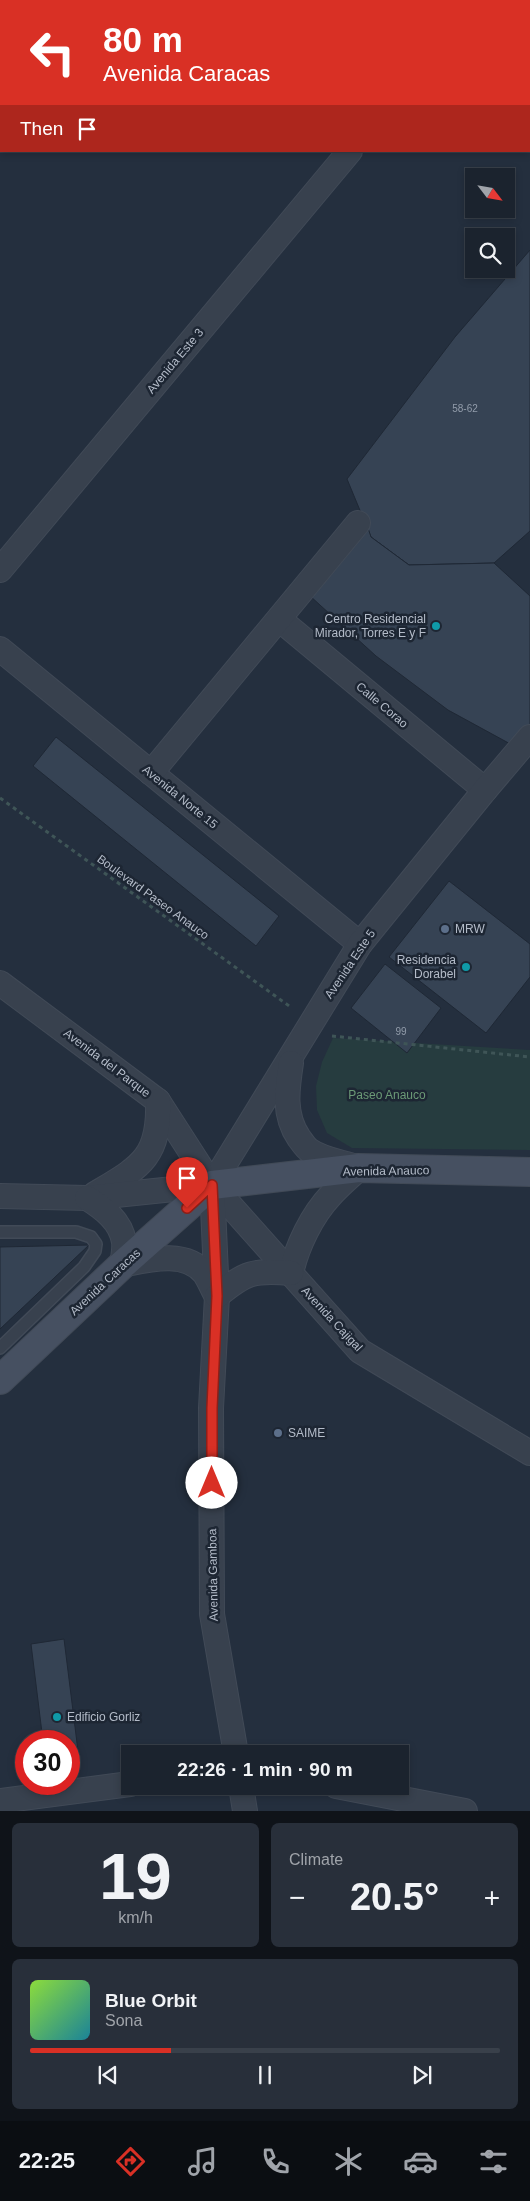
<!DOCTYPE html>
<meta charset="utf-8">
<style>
:root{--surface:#1b232e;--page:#282f3a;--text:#f1f3f6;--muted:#a0a4aa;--line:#39404a;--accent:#d93025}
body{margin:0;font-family:Helvetica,sans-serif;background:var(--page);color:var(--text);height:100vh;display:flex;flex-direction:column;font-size:19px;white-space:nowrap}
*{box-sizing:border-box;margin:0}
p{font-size:16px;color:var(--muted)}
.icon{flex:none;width:28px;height:28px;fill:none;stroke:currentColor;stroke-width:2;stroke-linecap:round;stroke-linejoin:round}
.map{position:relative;height:1811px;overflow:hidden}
.details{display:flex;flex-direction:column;gap:12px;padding:12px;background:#0f1319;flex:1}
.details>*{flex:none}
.hud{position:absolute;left:0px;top:0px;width:530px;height:152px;box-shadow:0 2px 8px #0003,0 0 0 1px var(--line);background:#d93025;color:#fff;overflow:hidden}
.needle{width:32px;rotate:121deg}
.tools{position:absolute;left:465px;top:168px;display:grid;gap:10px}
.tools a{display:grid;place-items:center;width:50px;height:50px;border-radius:0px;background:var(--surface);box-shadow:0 2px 8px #0003,0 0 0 1px var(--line);font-size:25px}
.speed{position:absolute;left:15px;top:1730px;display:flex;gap:10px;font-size:25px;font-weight:700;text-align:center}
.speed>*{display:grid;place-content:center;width:65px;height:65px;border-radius:50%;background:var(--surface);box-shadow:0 2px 8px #0003,0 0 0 1px var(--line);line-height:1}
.speed .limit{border:8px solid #d22;background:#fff;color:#111}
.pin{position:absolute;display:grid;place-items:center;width:42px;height:42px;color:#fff;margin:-51px -21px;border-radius:50% 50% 50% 0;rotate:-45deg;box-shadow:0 0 5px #0007}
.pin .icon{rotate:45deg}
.me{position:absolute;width:55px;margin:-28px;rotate:0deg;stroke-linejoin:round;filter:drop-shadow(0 0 4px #0008)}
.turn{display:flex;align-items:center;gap:18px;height:105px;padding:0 20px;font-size:22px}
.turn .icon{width:65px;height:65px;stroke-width:2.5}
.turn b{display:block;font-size:35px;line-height:42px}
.then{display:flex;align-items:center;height:48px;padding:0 20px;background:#0003;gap:10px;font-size:19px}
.big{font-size:38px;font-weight:700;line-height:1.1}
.details .tile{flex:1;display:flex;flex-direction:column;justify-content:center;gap:8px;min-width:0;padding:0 18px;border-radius:8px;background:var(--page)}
.details .dial{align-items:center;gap:0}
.dial b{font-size:65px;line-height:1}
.song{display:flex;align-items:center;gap:15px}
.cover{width:60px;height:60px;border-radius:8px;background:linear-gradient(135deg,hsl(90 70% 55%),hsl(190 70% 35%))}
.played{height:5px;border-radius:2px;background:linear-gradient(90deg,var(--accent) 30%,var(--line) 30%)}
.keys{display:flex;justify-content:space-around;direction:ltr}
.heat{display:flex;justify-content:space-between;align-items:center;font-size:28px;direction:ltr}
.details .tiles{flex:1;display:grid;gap:12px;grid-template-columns:1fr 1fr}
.tile:last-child{grid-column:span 2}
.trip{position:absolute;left:121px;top:1745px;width:288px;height:50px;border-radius:0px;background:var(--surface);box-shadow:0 2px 8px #0003,0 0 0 1px var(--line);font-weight:700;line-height:50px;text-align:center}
.tab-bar{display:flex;height:80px;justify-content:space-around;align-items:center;background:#0b0e12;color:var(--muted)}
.tab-bar .icon{width:35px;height:35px}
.tab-bar .current{color:var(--accent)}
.tab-bar b{font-size:22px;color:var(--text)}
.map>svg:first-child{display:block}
.green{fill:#263c3f}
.building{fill:#364354;stroke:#1f2835}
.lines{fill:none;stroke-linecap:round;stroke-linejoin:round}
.service-casing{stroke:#414a57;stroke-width:14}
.minor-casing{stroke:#414a57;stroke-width:26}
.secondary-casing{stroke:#414a57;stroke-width:30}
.path{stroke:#3f5557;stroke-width:3;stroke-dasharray:4 4;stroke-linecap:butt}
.service{stroke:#38414e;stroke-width:11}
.minor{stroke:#38414e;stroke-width:24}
.secondary{stroke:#465061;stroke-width:28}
.route-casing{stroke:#8d1f18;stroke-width:12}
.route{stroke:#d93025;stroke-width:9}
.culture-dot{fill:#0f9aa8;stroke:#1d2633;stroke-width:2}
.service-dot{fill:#5c6f8a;stroke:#1d2633;stroke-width:2}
.labels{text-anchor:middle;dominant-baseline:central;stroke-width:5;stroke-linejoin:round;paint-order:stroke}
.number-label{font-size:10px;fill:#929caa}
.street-label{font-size:12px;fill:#b4bcc9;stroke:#1d2633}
.poi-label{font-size:12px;fill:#b4bcc9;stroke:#1d2633;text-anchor:start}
.park-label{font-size:12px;fill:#6b9a76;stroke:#1d2633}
</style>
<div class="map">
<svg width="530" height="1811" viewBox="0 0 530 1811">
<rect width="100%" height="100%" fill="#242f3e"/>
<!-- green -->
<polygon class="green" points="333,1038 530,1050 530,1150 352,1148 327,1133 317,1110 316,1086 322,1062"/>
<!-- building -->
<g class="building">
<polygon points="0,0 92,0 1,1 1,104"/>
<polygon points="516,0 530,0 530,42 529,1 515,1"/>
<polygon points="530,250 530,531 494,563 409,565 371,537 347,479 455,337"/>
<polygon points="368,528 371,537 409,565 494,563 530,596 530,727 514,746 448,710 376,656 309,595"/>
<polygon points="56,737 279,916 256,946 33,766"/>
<polygon points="449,881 530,944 530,977 486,1033 389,957"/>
<polygon points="385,964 441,1008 407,1053 351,1008"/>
<polygon points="89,1245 0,1329 0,1247"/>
<polygon points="64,1639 79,1759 69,1760 69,1741 43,1741 31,1644"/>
</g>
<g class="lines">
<!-- service casing -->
<g class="service-casing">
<polyline id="service" points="0,1232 76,1232 91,1237 96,1244 95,1251 84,1267 0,1348"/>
</g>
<!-- minor casing -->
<g class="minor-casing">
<g id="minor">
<polyline points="409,0 411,1"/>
<polyline points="475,1 476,0"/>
<polyline points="529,96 530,97"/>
<polyline points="0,570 350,151"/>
<polyline points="279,619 485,790"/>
<polyline points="0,649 360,944"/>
<polyline points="151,773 358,523"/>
<polyline points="0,983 158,1101 212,1185 360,1351 530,1453"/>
<polyline points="212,1185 217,1296 211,1408 212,1614 236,1754"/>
<polyline points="212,1185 360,944 485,790 530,737"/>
<path d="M 95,1194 C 140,1167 160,1158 158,1101"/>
<polyline points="0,1196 87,1198 212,1185"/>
<path d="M 87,1198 C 103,1208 121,1221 124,1242 C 125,1249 123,1258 122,1265 C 147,1260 186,1249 205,1274 C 209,1280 212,1288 216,1295"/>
<path d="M 291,1273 C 297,1246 312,1215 331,1195 C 340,1185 350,1177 359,1168 C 343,1162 323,1160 309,1150 C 305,1147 302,1142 299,1138 C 283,1115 287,1089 291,1063"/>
<path d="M 217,1296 C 246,1272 253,1270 291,1273"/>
<polyline points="241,1786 245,1811"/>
<polyline points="336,1786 465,1811"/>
<polyline points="0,1801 130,1784"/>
</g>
</g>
<!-- secondary casing -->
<g class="secondary-casing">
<polyline id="secondary" points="0,1380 122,1265 212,1185 359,1168 530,1172"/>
</g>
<!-- path -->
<g class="path">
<polyline points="0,798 292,1008"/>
<polyline points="332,1036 530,1057"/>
</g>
<!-- service -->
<use href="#service" class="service"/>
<!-- minor -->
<use href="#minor" class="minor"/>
<!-- secondary -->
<use href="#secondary" class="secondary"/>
</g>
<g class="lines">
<!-- route casing -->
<g class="route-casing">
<polyline id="route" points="187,1208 212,1185 217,1296 212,1408 212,1483"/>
</g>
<!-- route -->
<use href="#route" class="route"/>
</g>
<!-- markers -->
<g class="culture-dot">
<circle cx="436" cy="626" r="5"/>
<circle cx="466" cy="967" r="5"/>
<circle cx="57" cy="1717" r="5"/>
</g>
<g class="service-dot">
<circle cx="445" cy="929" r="5"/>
<circle cx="278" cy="1433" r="5"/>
</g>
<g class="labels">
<!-- number labels -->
<g class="number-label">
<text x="465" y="408">58-62</text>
<text x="401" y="1031">99</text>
</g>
<!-- street labels -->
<g class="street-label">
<text transform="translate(175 361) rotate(-50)">Avenida Este 3</text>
<text transform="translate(382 705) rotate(40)">Calle Corao</text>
<text transform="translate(180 797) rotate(39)">Avenida Norte 15</text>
<text transform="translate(153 897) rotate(36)">Boulevard Paseo Anauco</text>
<text transform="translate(350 964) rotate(-56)">Avenida Este 5</text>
<text transform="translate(107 1063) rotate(37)">Avenida del Parque</text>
<text transform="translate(386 1171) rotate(-1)">Avenida Anauco</text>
<text transform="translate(105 1282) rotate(-43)">Avenida Caracas</text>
<text transform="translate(332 1319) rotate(47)">Avenida Cajigal</text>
<text transform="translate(213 1575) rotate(-91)">Avenida Gamboa</text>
</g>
<!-- poi labels -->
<g class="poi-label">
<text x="426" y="619" text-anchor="end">Centro Residencial<tspan x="426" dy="14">Mirador, Torres E y F</tspan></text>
<text x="455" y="929">MRW</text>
<text x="456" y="960" text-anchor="end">Residencia<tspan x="456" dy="14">Dorabel</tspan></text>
<text x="288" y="1433">SAIME</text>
<text x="67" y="1717">Edificio Gorliz</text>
</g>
<!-- park labels -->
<g class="park-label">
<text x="387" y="1095">Paseo Anauco</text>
</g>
</g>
</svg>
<div class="tools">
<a><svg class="needle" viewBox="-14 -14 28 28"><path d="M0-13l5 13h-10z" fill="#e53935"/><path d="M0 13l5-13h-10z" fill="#a0a4aa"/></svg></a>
<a><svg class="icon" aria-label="search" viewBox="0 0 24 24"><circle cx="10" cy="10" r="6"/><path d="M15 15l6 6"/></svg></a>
</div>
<div class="speed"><div class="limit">30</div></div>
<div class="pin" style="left:187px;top:1208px;background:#d93025"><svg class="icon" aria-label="arrive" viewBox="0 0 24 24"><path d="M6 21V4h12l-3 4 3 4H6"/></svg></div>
<svg class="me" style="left:212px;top:1483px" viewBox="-20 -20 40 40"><circle r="19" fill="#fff"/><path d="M0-13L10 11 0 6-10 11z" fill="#d93025"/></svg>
<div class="trip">22:26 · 1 min · 90 m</div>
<div class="hud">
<div class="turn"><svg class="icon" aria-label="left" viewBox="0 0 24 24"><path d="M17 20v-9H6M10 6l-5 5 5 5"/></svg><div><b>80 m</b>Avenida Caracas</div></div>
<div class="then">Then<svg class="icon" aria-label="arrive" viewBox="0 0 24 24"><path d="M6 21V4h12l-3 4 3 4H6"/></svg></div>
</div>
</div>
<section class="details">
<div class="tiles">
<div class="tile dial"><b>19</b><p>km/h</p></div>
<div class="tile"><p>Climate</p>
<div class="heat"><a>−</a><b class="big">20.5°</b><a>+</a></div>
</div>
<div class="tile">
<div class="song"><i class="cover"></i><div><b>Blue Orbit</b><p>Sona</p></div></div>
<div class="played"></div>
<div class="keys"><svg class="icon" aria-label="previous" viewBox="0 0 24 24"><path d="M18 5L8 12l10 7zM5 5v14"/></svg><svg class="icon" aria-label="pause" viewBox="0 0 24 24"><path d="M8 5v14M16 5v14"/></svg><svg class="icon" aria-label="next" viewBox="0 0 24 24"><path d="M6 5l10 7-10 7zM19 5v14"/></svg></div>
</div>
</div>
</section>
<nav class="tab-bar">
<b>22:25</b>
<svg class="icon current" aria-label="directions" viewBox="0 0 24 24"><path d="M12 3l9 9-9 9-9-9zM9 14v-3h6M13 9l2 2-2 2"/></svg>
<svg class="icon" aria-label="music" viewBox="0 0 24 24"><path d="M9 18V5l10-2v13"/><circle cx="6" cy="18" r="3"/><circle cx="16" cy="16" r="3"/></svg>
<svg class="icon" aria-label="phone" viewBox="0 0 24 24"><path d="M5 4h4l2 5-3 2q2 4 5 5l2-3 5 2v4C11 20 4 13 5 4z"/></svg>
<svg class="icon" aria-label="climate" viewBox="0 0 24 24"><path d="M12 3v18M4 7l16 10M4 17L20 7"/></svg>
<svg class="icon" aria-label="car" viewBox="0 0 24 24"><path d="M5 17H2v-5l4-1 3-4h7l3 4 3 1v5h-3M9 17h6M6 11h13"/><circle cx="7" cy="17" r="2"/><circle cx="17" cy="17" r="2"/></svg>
<svg class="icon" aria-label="filters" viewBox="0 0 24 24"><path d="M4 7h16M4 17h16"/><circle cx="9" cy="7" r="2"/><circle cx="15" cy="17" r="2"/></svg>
</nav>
